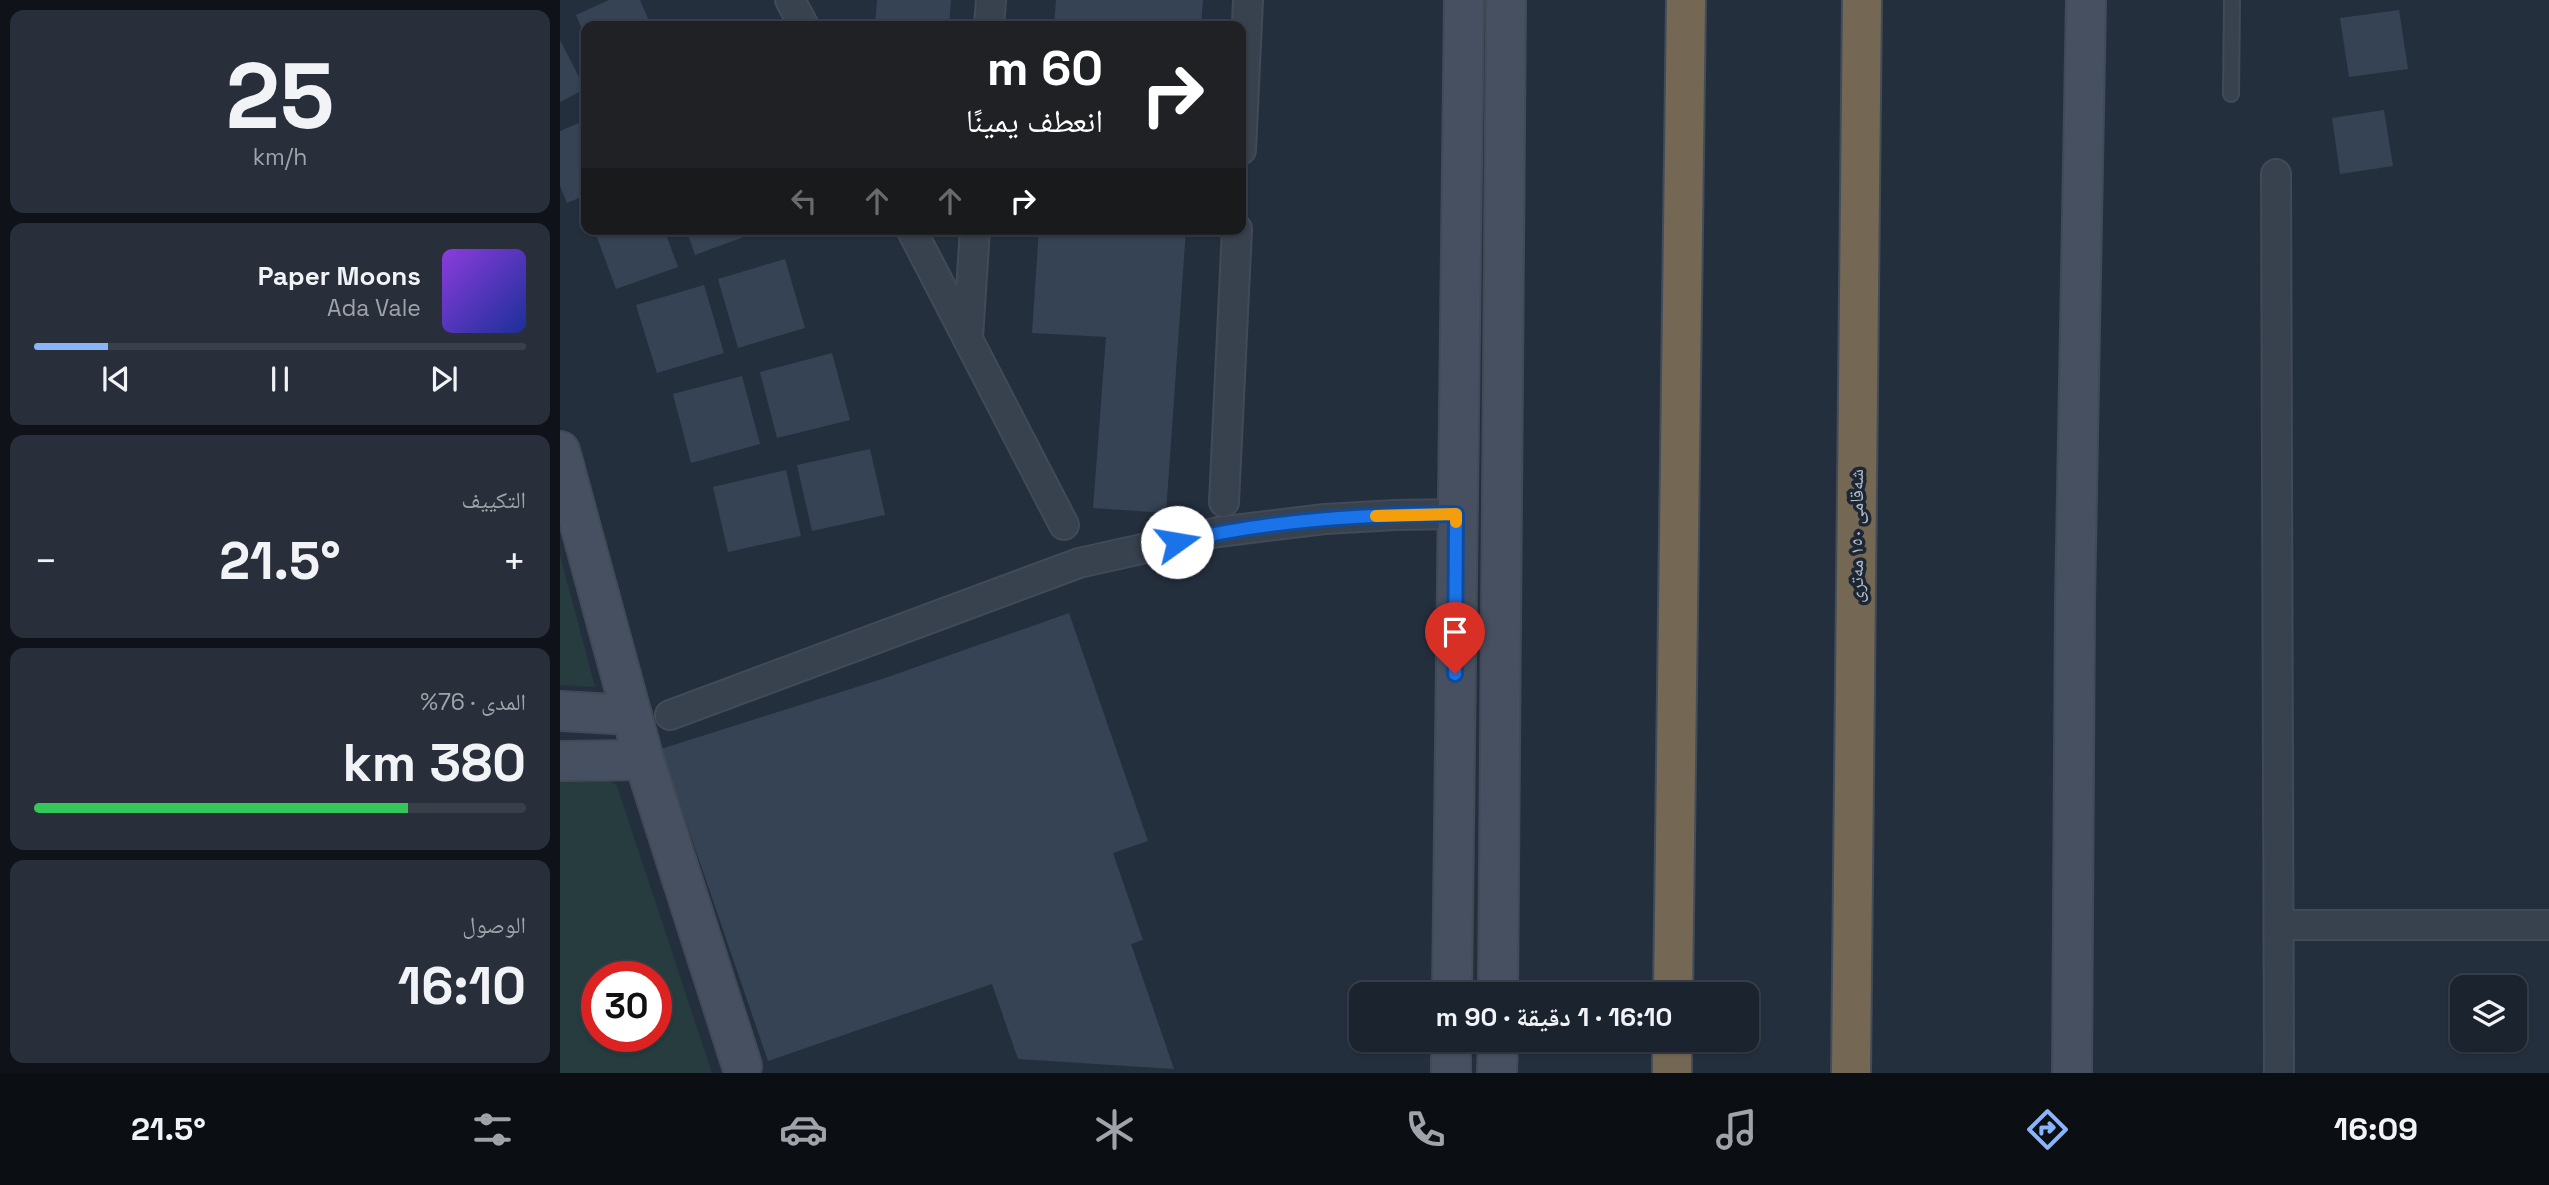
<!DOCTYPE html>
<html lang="ar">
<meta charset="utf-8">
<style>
:root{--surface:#1b232e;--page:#282f3a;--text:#f1f3f6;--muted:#a0a4aa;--line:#39404a;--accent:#8ab4f8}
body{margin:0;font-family:"Space Grotesk","Noto Naskh Arabic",sans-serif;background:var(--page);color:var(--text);direction:rtl;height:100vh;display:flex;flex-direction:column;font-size:26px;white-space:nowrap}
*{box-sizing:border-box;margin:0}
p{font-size:23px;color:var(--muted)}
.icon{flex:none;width:38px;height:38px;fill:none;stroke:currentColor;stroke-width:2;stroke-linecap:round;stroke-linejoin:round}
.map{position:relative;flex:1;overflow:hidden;direction:ltr}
.details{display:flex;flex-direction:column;gap:10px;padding:10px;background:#0f1319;width:560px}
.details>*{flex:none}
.top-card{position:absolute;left:21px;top:21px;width:665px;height:214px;border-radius:14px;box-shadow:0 2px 5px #0004,0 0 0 2px var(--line);direction:rtl;background:#202124;color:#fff;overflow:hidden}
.buttons{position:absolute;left:1890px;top:975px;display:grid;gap:14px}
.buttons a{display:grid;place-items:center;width:77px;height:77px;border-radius:14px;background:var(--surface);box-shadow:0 2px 5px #0004,0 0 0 2px var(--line);font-size:35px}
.speed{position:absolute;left:21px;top:961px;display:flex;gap:14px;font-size:35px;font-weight:700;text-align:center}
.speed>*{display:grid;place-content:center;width:91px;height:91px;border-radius:50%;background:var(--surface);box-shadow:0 2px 5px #0004,0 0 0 2px var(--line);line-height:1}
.speed .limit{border:10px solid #d22;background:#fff;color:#111}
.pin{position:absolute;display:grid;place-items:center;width:60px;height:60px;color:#fff;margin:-72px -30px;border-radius:50% 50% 50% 0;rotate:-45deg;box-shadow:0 0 7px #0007}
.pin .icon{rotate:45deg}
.me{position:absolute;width:77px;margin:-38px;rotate:77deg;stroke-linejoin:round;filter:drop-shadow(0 0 5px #0008)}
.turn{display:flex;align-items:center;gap:24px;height:147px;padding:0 28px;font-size:32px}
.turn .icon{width:91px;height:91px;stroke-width:2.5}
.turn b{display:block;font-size:49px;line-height:60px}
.lanes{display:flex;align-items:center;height:66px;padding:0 28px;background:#0003;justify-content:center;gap:35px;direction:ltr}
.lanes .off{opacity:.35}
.big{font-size:52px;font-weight:800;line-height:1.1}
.details .widget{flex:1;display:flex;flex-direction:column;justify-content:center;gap:10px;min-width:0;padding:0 24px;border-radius:14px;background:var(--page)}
.details .dial{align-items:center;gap:0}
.dial b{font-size:91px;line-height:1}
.song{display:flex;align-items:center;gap:21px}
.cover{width:84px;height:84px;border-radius:10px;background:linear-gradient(135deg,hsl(270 70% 55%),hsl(230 70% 35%))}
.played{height:7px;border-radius:4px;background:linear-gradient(90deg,var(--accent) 15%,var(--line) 15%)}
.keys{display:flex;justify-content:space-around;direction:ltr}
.heat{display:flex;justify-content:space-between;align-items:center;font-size:38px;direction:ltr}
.charge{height:10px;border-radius:5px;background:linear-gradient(90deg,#34c759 76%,var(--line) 0)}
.trip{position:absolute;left:789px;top:982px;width:410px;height:70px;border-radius:14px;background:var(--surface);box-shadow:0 2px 5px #0004,0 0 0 2px var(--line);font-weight:800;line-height:70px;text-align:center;direction:rtl}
.dock{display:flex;height:112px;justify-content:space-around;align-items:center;background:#0b0e12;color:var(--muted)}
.dock .icon{width:49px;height:49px}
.dock .on{color:var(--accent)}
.dock b{font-size:32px;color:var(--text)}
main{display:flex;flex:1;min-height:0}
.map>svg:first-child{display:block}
.green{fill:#263c3f;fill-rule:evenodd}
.building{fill:#364354}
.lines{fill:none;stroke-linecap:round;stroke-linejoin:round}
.lane-casing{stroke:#414a57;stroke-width:18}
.street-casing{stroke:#414a57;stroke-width:32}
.secondary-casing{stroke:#414a57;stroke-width:42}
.highway-casing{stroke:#434c59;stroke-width:42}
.lane{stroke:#38414e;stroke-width:14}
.street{stroke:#38414e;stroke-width:28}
.secondary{stroke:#465061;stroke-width:38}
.highway{stroke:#746855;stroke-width:38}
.route-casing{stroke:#114b97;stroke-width:18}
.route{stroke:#1a73e8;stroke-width:12}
.slow{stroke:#f59e0b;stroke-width:12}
.labels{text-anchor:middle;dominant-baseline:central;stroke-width:7;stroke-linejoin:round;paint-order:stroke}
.street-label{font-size:19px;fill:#b4bcc9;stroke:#1d2633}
</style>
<main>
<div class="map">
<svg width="1989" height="1073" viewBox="0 0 1989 1073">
<rect width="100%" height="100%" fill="#242f3e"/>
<!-- green -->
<g class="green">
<polygon points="0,555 35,687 0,685"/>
<path d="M 0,781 L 50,781 L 57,786 L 152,1073 L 0,1073 ZM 37,976 L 96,976 L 96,1036 L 37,1036 Z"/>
</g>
<!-- building -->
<g class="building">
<polygon points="49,0 80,0 91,26 26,26 26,39 16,15"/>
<polygon points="317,0 391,0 389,26 315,26"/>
<polygon points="496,0 643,0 641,26 494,26"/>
<polygon points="1839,10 1848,69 1789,77 1780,18"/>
<polygon points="0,40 25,89 0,102"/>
<polygon points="1824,110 1833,166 1780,174 1772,118"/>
<polygon points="26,120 26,195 7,203 0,186 0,131"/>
<polygon points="34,229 104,229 118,267 56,289"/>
<polygon points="126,229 196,229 197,232 135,255"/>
<polygon points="479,229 626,229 606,513 533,508 546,337 472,333"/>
<polygon points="225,259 245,328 178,348 158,279"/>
<polygon points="144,285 164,353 97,373 76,305"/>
<polygon points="272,353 290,420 217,438 200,372"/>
<polygon points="182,376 200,444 131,463 113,394"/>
<polygon points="310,449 325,515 252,531 237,465"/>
<polygon points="226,470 241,536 168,552 153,487"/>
<polygon points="509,613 588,841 553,853 583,940 571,944 614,1069 458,1059 432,984 208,1061 101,749 325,678"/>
</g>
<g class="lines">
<!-- lane casing -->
<g class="lane-casing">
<polyline id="lane" points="1671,94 1672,0"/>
</g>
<!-- street casing -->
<g class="street-casing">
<g id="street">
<polyline points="230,0 244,26"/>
<polyline points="429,26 431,0"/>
<polyline points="681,150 688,0"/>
<polyline points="1716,174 1719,1073"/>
<polyline points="351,229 504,525"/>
<polyline points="408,337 415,229"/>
<polyline points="664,502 677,229"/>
<polyline points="110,715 519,563 658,532 765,519 835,515 896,514"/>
<polyline points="1719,925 1989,925"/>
</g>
</g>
<!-- secondary casing -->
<g class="secondary-casing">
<g id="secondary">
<polyline points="0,451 84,760 182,1066"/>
<polyline points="0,711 72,715"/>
<polyline points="0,761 84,760"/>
<polyline points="892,994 904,0"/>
<polyline points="938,994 946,0"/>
<polyline points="891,1073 891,1040"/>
<polyline points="937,1073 938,1040"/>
<polyline points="1512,1073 1515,603 1526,0"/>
</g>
</g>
<!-- highway casing -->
<g class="highway-casing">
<g id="highway">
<polyline points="1113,994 1126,0"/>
<polyline points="1112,1073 1112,1040"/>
<polyline points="1291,1073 1302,0"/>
</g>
</g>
<!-- lane -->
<use href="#lane" class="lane"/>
<!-- street -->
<use href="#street" class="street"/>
<!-- secondary -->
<use href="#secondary" class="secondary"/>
<!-- highway -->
<use href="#highway" class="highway"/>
</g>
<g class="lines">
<!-- route casing -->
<g class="route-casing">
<path id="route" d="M 617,542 C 708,520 803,514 896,514 L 895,674"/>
</g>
<!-- route -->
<use href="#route" class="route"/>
<!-- slow -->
<polyline class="slow" points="816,516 896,514 896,522"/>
</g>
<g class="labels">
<!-- street labels -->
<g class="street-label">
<text transform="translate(1296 536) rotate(-90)">شەقامی ١٥٠ مەتری</text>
</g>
</g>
</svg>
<div class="buttons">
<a><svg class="icon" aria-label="layers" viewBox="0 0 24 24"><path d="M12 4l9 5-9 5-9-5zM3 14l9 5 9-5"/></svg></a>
</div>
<div class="speed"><div class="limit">30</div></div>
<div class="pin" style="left:895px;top:674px;background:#d93025"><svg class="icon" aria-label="arrive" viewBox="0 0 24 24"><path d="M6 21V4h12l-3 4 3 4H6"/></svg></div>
<svg class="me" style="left:617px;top:542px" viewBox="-20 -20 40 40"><circle r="19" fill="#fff"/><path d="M0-13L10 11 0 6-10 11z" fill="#1a73e8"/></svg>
<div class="trip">16:10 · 1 دقيقة · 90 m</div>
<div class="top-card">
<div class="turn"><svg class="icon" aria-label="right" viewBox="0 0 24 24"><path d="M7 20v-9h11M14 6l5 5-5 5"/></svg><div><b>60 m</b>انعطف يمينًا</div></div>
<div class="lanes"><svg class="icon off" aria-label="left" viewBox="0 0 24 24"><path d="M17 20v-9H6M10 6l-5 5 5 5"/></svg><svg class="icon off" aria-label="ahead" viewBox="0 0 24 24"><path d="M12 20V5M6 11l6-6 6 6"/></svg><svg class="icon off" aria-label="ahead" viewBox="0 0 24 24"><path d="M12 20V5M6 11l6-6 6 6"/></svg><svg class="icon" aria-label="right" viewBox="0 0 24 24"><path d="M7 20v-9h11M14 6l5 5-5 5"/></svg></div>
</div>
</div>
<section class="details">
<div class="widget dial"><b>25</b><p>km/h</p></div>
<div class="widget">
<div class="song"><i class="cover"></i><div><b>Paper Moons</b><p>Ada Vale</p></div></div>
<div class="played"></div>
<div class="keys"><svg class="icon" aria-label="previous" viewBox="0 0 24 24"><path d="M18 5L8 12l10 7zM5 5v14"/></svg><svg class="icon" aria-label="pause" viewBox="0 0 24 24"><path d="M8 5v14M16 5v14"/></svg><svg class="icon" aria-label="next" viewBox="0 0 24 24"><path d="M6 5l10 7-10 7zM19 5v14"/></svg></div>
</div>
<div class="widget"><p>التكييف</p>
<div class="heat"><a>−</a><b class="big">21.5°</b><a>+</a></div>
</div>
<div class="widget"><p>المدى · 76%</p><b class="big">380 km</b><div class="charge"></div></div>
<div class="widget"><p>الوصول</p><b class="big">16:10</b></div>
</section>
</main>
<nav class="dock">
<b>16:09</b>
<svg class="icon on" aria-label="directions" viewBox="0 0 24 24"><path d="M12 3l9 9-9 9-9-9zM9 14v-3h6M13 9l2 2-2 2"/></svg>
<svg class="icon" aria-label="music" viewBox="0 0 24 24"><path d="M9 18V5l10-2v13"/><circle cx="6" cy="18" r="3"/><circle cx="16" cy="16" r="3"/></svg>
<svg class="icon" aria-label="phone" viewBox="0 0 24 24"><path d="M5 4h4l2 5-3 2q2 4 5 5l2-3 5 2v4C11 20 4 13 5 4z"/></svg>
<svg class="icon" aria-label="climate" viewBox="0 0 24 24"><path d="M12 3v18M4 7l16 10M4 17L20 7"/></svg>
<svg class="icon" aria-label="car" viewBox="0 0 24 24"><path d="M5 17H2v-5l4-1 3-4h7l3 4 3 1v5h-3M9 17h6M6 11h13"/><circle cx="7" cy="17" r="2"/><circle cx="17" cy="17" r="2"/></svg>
<svg class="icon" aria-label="filters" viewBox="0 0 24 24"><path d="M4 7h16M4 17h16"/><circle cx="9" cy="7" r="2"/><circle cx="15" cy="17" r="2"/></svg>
<b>21.5°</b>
</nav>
